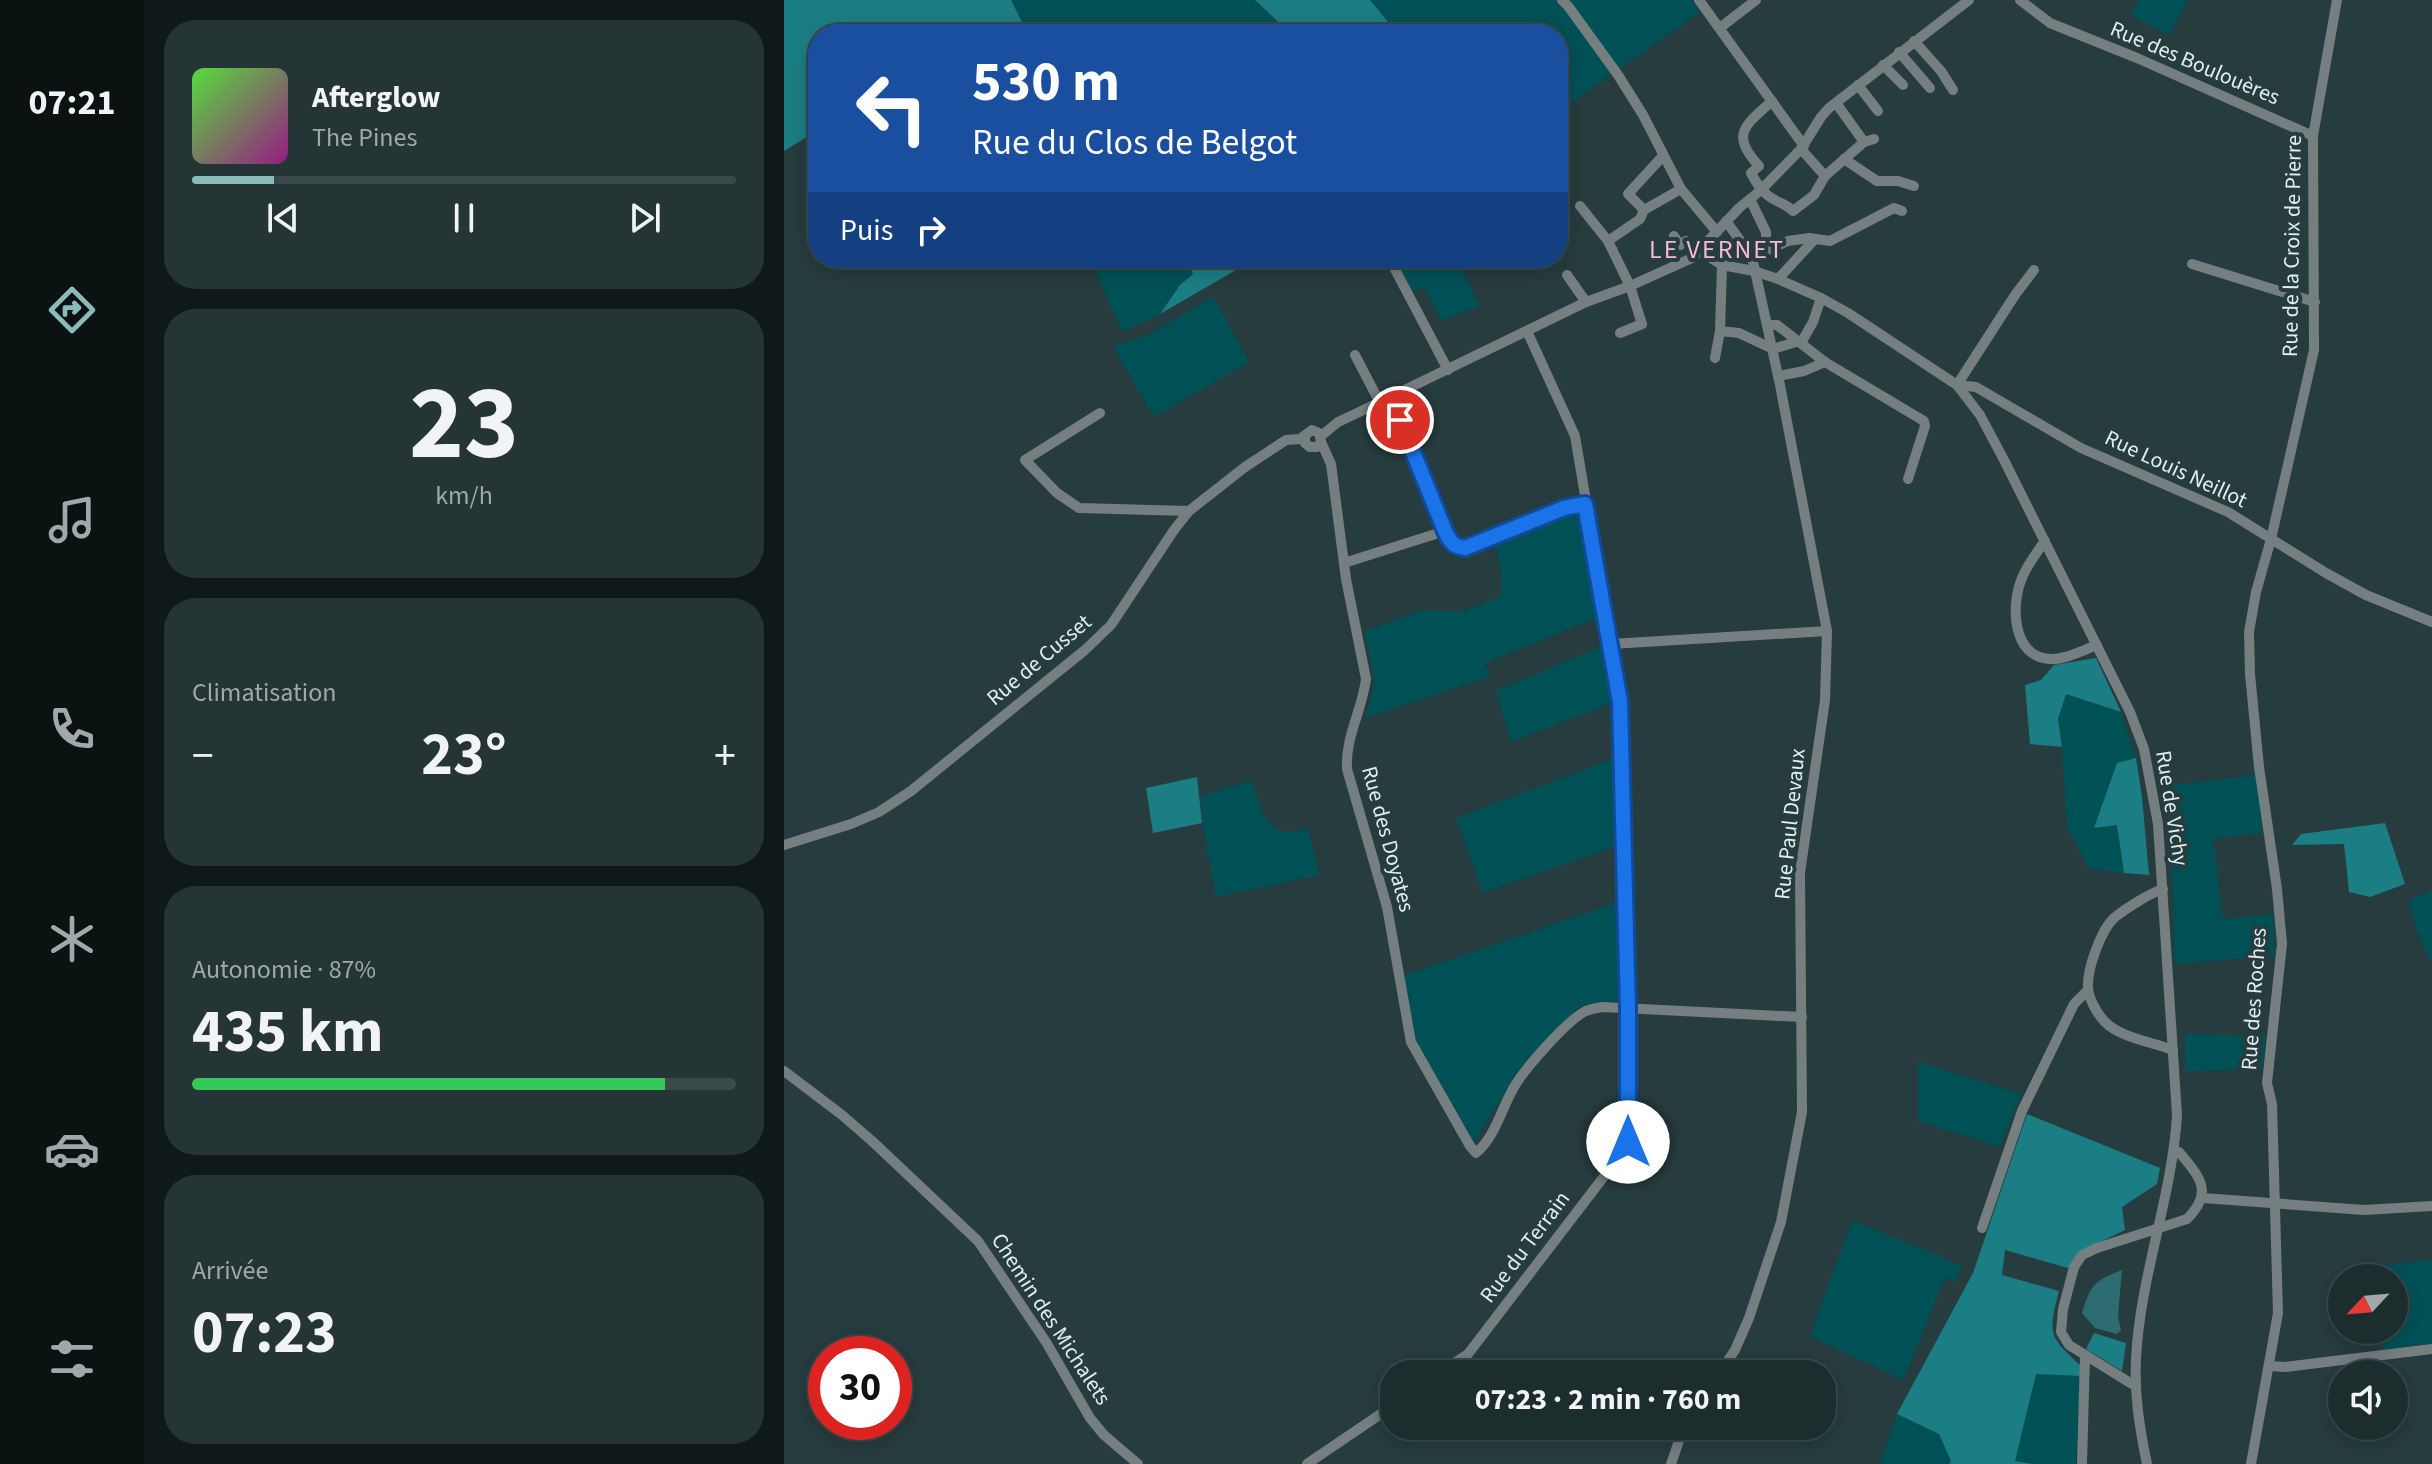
<!DOCTYPE html>
<html lang="fr">
<meta charset="utf-8">
<style>
:root{--surface:#1c2d2e;--page:#253536;--text:#f1f3f6;--muted:#a0a8aa;--line:#3a494a;--accent:#8bbbb9}
body{margin:0;font-family:"Source Sans 3",sans-serif;background:var(--page);color:var(--text);height:100vh;display:flex;flex-direction:column;font-size:30px;white-space:nowrap}
*{box-sizing:border-box;margin:0}
p{font-size:26px;color:var(--muted)}
.icon{flex:none;width:44px;height:44px;fill:none;stroke:currentColor;stroke-width:2;stroke-linecap:round;stroke-linejoin:round}
.map{position:relative;flex:1;overflow:hidden}
.details{display:flex;flex-direction:column;gap:20px;padding:20px;background:#0f1919;width:640px}
.details>*{flex:none}
.guide{position:absolute;left:24px;top:24px;width:760px;height:244px;border-radius:32px;box-shadow:0 4px 20px #0003,0 0 0 2px var(--line);background:#1a4fa0;color:#fff;overflow:hidden}
.needle{width:52px;rotate:244deg}
.tools{position:absolute;left:1544px;top:1264px;display:grid;gap:16px}
.tools a{display:grid;place-items:center;width:80px;height:80px;border-radius:50%;background:var(--surface);box-shadow:0 4px 20px #0003,0 0 0 2px var(--line);font-size:40px}
.speed{position:absolute;left:24px;top:1336px;display:flex;gap:16px;font-size:40px;font-weight:700;text-align:center}
.speed>*{display:grid;place-content:center;width:104px;height:104px;border-radius:50%;background:var(--surface);box-shadow:0 4px 20px #0003,0 0 0 2px var(--line);line-height:1}
.speed .limit{border:12px solid #d22;background:#fff;color:#111}
.pin{position:absolute;display:grid;place-items:center;width:68px;height:68px;color:#fff;margin:-34px;border:4px solid #fff;border-radius:50%;box-shadow:0 2px 8px #0007}
.me{position:absolute;width:88px;margin:-44px;rotate:0deg;stroke-linejoin:round;filter:drop-shadow(0 0 6px #0008)}
.turn{display:flex;align-items:center;gap:28px;height:168px;padding:0 32px;font-size:36px}
.turn .icon{width:104px;height:104px;stroke-width:2.5}
.turn b{display:block;font-size:56px;line-height:68px}
.then{display:flex;align-items:center;height:76px;padding:0 32px;background:#0003;gap:16px;font-size:30px}
.big{font-size:60px;font-weight:700;line-height:1.1}
.details .widget{flex:1;display:flex;flex-direction:column;justify-content:center;gap:12px;min-width:0;padding:0 28px;border-radius:32px;background:var(--page)}
.details .dial{align-items:center;gap:0}
.dial b{font-size:104px;line-height:1}
.song{display:flex;align-items:center;gap:24px}
.cover{width:96px;height:96px;border-radius:12px;background:linear-gradient(135deg,hsl(110 70% 55%),hsl(310 70% 35%))}
.played{height:8px;border-radius:4px;background:linear-gradient(90deg,var(--accent) 15%,var(--line) 15%)}
.keys{display:flex;justify-content:space-around;direction:ltr}
.heat{display:flex;justify-content:space-between;align-items:center;font-size:44px;direction:ltr}
.charge{height:12px;border-radius:6px;background:linear-gradient(90deg,#34c759 87%,var(--line) 0)}
.trip{position:absolute;left:596px;top:1360px;width:456px;height:80px;border-radius:32px;background:var(--surface);box-shadow:0 4px 20px #0003,0 0 0 2px var(--line);font-weight:700;line-height:80px;text-align:center}
main{display:flex;flex:1;min-height:0}
.tab-bar{display:flex;flex-direction:column;width:144px;justify-content:space-around;align-items:center;background:#0b1212;color:var(--muted)}
.tab-bar .icon{width:56px;height:56px}
.tab-bar .on{color:var(--accent)}
.tab-bar b{font-size:36px;color:var(--text)}
.map>svg:first-child{display:block}
.green{fill:#005156}
.forest{fill:#1c7e85}
.water{fill:#2d6c71}
.lines{fill:none;stroke-linecap:round;stroke-linejoin:round}
.minor{stroke:#757f80;stroke-width:10}
.route-casing{stroke:#114b97;stroke-width:20}
.route{stroke:#1a73e8;stroke-width:14}
.labels{text-anchor:middle;dominant-baseline:central;stroke-width:8;stroke-linejoin:round;paint-order:stroke}
.street-label{font-size:22px;fill:#e1eeef;stroke:#263c3e}
.quarter-label{font-size:26px;letter-spacing:2px;fill:#f7b8d2;stroke:#263c3e}
</style>
<main>
<nav class="tab-bar">
<b>07:21</b>
<svg class="icon on" aria-label="directions" viewBox="0 0 24 24"><path d="M12 3l9 9-9 9-9-9zM9 14v-3h6M13 9l2 2-2 2"/></svg>
<svg class="icon" aria-label="music" viewBox="0 0 24 24"><path d="M9 18V5l10-2v13"/><circle cx="6" cy="18" r="3"/><circle cx="16" cy="16" r="3"/></svg>
<svg class="icon" aria-label="phone" viewBox="0 0 24 24"><path d="M5 4h4l2 5-3 2q2 4 5 5l2-3 5 2v4C11 20 4 13 5 4z"/></svg>
<svg class="icon" aria-label="climate" viewBox="0 0 24 24"><path d="M12 3v18M4 7l16 10M4 17L20 7"/></svg>
<svg class="icon" aria-label="car" viewBox="0 0 24 24"><path d="M5 17H2v-5l4-1 3-4h7l3 4 3 1v5h-3M9 17h6M6 11h13"/><circle cx="7" cy="17" r="2"/><circle cx="17" cy="17" r="2"/></svg>
<svg class="icon" aria-label="filters" viewBox="0 0 24 24"><path d="M4 7h16M4 17h16"/><circle cx="9" cy="7" r="2"/><circle cx="15" cy="17" r="2"/></svg>
</nav>
<section class="details">
<div class="widget">
<div class="song"><i class="cover"></i><div><b>Afterglow</b><p>The Pines</p></div></div>
<div class="played"></div>
<div class="keys"><svg class="icon" aria-label="previous" viewBox="0 0 24 24"><path d="M18 5L8 12l10 7zM5 5v14"/></svg><svg class="icon" aria-label="pause" viewBox="0 0 24 24"><path d="M8 5v14M16 5v14"/></svg><svg class="icon" aria-label="next" viewBox="0 0 24 24"><path d="M6 5l10 7-10 7zM19 5v14"/></svg></div>
</div>
<div class="widget dial"><b>23</b><p>km/h</p></div>
<div class="widget"><p>Climatisation</p>
<div class="heat"><a>−</a><b class="big">23°</b><a>+</a></div>
</div>
<div class="widget"><p>Autonomie · 87%</p><b class="big">435 km</b><div class="charge"></div></div>
<div class="widget"><p>Arrivée</p><b class="big">07:23</b></div>
</section>
<div class="map">
<svg width="1648" height="1464" viewBox="0 0 1648 1464">
<rect width="100%" height="100%" fill="#263c3e"/>
<!-- green -->
<g class="green">
<polygon points="227,0 471,0 507,34 244,34"/>
<polygon points="586,0 907,0 916,12 774,112 774,34 614,34"/>
<polygon points="1355,0 1404,0 1385,35 1347,15"/>
<polygon points="306,258 401,258 409,274 396,285 376,314 338,332"/>
<polygon points="608,258 673,258 696,306 657,321 640,287 626,293"/>
<polygon points="429,296 465,362 370,417 329,347 370,332"/>
<polygon points="785,509 797,515 813,618 701,663 706,677 581,718 590,683 581,633 582,631 635,611 679,611 717,596 717,570 709,541"/>
<polygon points="821,645 829,702 727,742 712,691"/>
<polygon points="1281,694 1337,712 1352,758 1333,763 1311,828 1333,825 1340,873 1305,869 1283,827 1278,747 1274,719"/>
<polygon points="831,758 834,845 699,893 672,818"/>
<polygon points="1473,775 1478,833 1429,839 1439,919 1489,914 1491,956 1390,964 1389,897 1381,786"/>
<path d="M 467,780 C 474,797 480,833 504,832 C 511,832 518,829 524,828 L 536,875 L 432,897 L 418,823 L 417,796 Z"/>
<polygon points="1648,890 1648,965 1631,925 1625,900"/>
<polygon points="834,902 836,1000 797,1006 735,1069 690,1143 633,1044 618,976"/>
<polygon points="1401,1034 1482,1036 1478,1069 1401,1071"/>
<polygon points="1134,1062 1237,1094 1216,1147 1134,1121"/>
<polygon points="1068,1220 1177,1265 1172,1282 1161,1278 1119,1380 1026,1336"/>
<polygon points="1648,1260 1648,1343 1599,1350 1599,1330 1610,1330 1610,1278 1599,1278 1599,1265"/>
<polygon points="1252,1374 1297,1376 1292,1464 1249,1464 1231,1461"/>
<polygon points="1113,1414 1155,1434 1167,1461 1165,1464 1096,1464"/>
</g>
<!-- forest -->
<g class="forest">
<polygon points="0,0 227,0 244,34 34,34 34,130 0,151"/>
<polygon points="471,0 586,0 614,34 507,34"/>
<polygon points="401,258 476,258 464,263 376,314 396,285 409,274"/>
<polygon points="1312,658 1337,712 1282,694 1274,719 1278,747 1246,744 1241,685 1257,680 1270,665"/>
<polygon points="1352,758 1358,797 1365,875 1340,873 1333,825 1310,828 1333,763"/>
<polygon points="413,777 418,823 369,833 362,788"/>
<polygon points="1601,823 1621,884 1586,897 1565,892 1560,844 1508,845 1517,834"/>
<path d="M 1243,1114 L 1376,1168 L 1373,1184 L 1338,1207 L 1341,1230 L 1295,1252 L 1284,1268 L 1221,1250 L 1218,1275 L 1275,1291 C 1264,1334 1264,1336 1297,1366 L 1297,1376 L 1252,1374 L 1231,1461 L 1249,1464 L 1165,1464 L 1167,1461 L 1155,1434 L 1113,1414 L 1189,1273 Z"/>
<polygon points="1310,1333 1342,1343 1338,1371 1302,1349"/>
</g>
<!-- water -->
<path class="water" d="M 1338,1270 L 1334,1316 L 1337,1330 L 1333,1334 L 1311,1328 L 1298,1313 C 1307,1284 1310,1281 1338,1270 Z"/>
<g class="lines">
<!-- minor -->
<g class="minor">
<polyline points="778,0 784,6 834,75 859,115 897,189 933,232"/>
<polyline points="915,0 1020,146"/>
<polyline points="1236,0 1266,23 1353,58 1529,136"/>
<polyline points="937,27 972,0"/>
<polyline points="1130,41 1157,71 1169,90"/>
<polyline points="1115,52 1146,88"/>
<polyline points="1099,65 1119,85"/>
<polyline points="1074,85 1094,111"/>
<path d="M 988,101 C 962,125 945,134 975,166 L 967,173 C 973,184 979,194 991,200 C 998,204 1003,205 1009,211 L 1030,195 L 1041,176 L 1080,142 L 1090,139"/>
<polyline points="1052,103 1080,142"/>
<polyline points="1017,149 1041,176"/>
<polyline points="1060,159 1093,181 1114,181 1130,186"/>
<polyline points="966,199 982,232 982,251"/>
<polyline points="796,206 824,241"/>
<polyline points="860,210 844,194 878,157"/>
<polyline points="890,236 896,245 902,241 912,254"/>
<path d="M 916,251 L 938,265 L 970,271 L 994,279 L 1037,298 L 1064,313 L 1173,385 L 1196,415 L 1220,460 L 1346,712 L 1360,749 L 1374,824 L 1393,1115 C 1388,1198 1356,1276 1352,1359 C 1350,1395 1356,1430 1363,1464"/>
<polyline points="968,257 1004,241 1025,238 1046,241 1110,208 1118,211"/>
<polyline points="605,258 664,370"/>
<polyline points="1408,264 1531,302"/>
<polyline points="783,275 802,302"/>
<polyline points="994,279 1031,239"/>
<polyline points="983,325 993,325 1041,362 1140,421 1141,426 1124,479"/>
<polyline points="936,331 955,333 989,349 1015,341"/>
<polyline points="836,333 858,324 846,286 824,241 856,219 860,210 897,189"/>
<polyline points="1017,343 1029,322 1037,298"/>
<polyline points="571,355 596,403"/>
<polyline points="931,358 936,331 938,265"/>
<polyline points="994,376 1020,371 1041,362"/>
<polyline points="1173,385 1192,387 1297,448 1444,512 1542,573 1582,595 1648,622"/>
<polyline points="1173,385 1231,295 1250,270"/>
<path d="M 607,397 L 661,531 C 666,542 669,547 681,548 L 780,508 L 801,504"/>
<polyline points="316,413 241,460 273,493 295,508 405,511"/>
<polyline points="537,436 554,422 569,415 802,302 846,286 908,258 955,208 977,190 1017,149 1037,117 1045,108 1185,0"/>
<path d="M 537,442 L 547,464 L 562,579 L 582,679 C 578,711 561,737 563,769 L 603,907 L 627,1042 L 686,1146 L 692,1153 C 711,1137 717,1110 729,1089 C 739,1070 782,1022 800,1012 C 805,1009 812,1008 818,1007 L 1018,1017"/>
<path d="M 1261,541 C 1253,552 1243,565 1238,578 C 1227,603 1227,657 1266,659 C 1281,660 1299,650 1313,645"/>
<polyline points="560,563 661,531"/>
<polyline points="827,644 1043,631"/>
<polyline points="0,845 67,824 95,812 127,791 301,650 327,625 390,530 405,511 461,467 502,440 516,439 528,430 535,433 537,442 533,447 526,447 521,443 521,436"/>
<path d="M 1379,889 C 1366,893 1341,909 1330,918 C 1317,930 1303,969 1304,987 C 1304,998 1313,1013 1320,1021 C 1336,1038 1368,1042 1389,1050"/>
<polyline points="0,1071 58,1115 88,1141 194,1241 262,1342 306,1418 320,1435 354,1464"/>
<polyline points="1419,1198 1580,1210 1648,1206"/>
<polyline points="1198,1228 1238,1111 1290,1004 1304,990"/>
<polyline points="1485,1366 1501,1367 1648,1349"/>
<polyline points="654,1374 684,1354 838,1153 844,1142 844,1009 836,702 791,436 743,331"/>
<polyline points="935,1374 951,1350 965,1318 997,1222 1018,1112 1016,873 1041,700 1043,631 996,385 968,257 942,221"/>
<path d="M 1352,1384 L 1348,1384 L 1285,1345 L 1277,1332 L 1279,1309 L 1290,1267 L 1298,1255 L 1313,1248 L 1403,1219 C 1430,1192 1416,1177 1395,1152 L 1391,1151"/>
<polyline points="523,1464 610,1405"/>
<polyline points="887,1464 900,1426"/>
<polyline points="1298,1464 1301,1355"/>
<polyline points="1467,1464 1494,1313 1488,1104 1483,1083 1498,944 1493,889 1475,767 1466,674 1465,632 1472,592 1487,539 1530,350 1529,136 1553,0"/>
</g>
</g>
<g class="lines">
<!-- route casing -->
<g class="route-casing">
<path id="route" d="M 616,420 L 661,531 C 666,542 670,547 681,548 L 780,508 L 801,504 L 836,702 L 844,1009 L 844,1142"/>
</g>
<!-- route -->
<use href="#route" class="route"/>
</g>
<g class="labels">
<!-- street labels -->
<g class="street-label">
<text transform="translate(1411 63) rotate(23)">Rue des Boulouères</text>
<text transform="translate(1508 246) rotate(-89)">Rue de la Croix de Pierre</text>
<text transform="translate(1392 469) rotate(25)">Rue Louis Neillot</text>
<text transform="translate(255 660) rotate(-40)">Rue de Cusset</text>
<text transform="translate(1388 808) rotate(81)">Rue de Vichy</text>
<text transform="translate(1006 824) rotate(-84)">Rue Paul Devaux</text>
<text transform="translate(604 839) rotate(75)">Rue des Doyates</text>
<text transform="translate(1470 999) rotate(-86)">Rue des Roches</text>
<text transform="translate(741 1247) rotate(-53)">Rue du Terrain</text>
<text transform="translate(267 1319) rotate(57)">Chemin des Michalets</text>
</g>
<!-- quarter labels -->
<g class="quarter-label">
<text x="933" y="249">LE VERNET</text>
</g>
</g>
</svg>
<div class="tools">
<a><svg class="needle" viewBox="-14 -14 28 28"><path d="M0-13l5 13h-10z" fill="#e53935"/><path d="M0 13l5-13h-10z" fill="#a0a8aa"/></svg></a>
<a><svg class="icon" aria-label="sound" viewBox="0 0 24 24"><path d="M4 9h4l5-4v14l-5-4H4zM17 9q2 3 0 6"/></svg></a>
</div>
<div class="speed"><div class="limit">30</div></div>
<div class="pin" style="left:616px;top:420px;background:#d93025"><svg class="icon" aria-label="arrive" viewBox="0 0 24 24"><path d="M6 21V4h12l-3 4 3 4H6"/></svg></div>
<svg class="me" style="left:844px;top:1142px" viewBox="-20 -20 40 40"><circle r="19" fill="#fff"/><path d="M0-13L10 11 0 6-10 11z" fill="#1a73e8"/></svg>
<div class="trip">07:23 · 2 min · 760 m</div>
<div class="guide">
<div class="turn"><svg class="icon" aria-label="left" viewBox="0 0 24 24"><path d="M17 20v-9H6M10 6l-5 5 5 5"/></svg><div><b>530 m</b>Rue du Clos de Belgot</div></div>
<div class="then">Puis<svg class="icon" aria-label="right" viewBox="0 0 24 24"><path d="M7 20v-9h11M14 6l5 5-5 5"/></svg></div>
</div>
</div>
</main>
